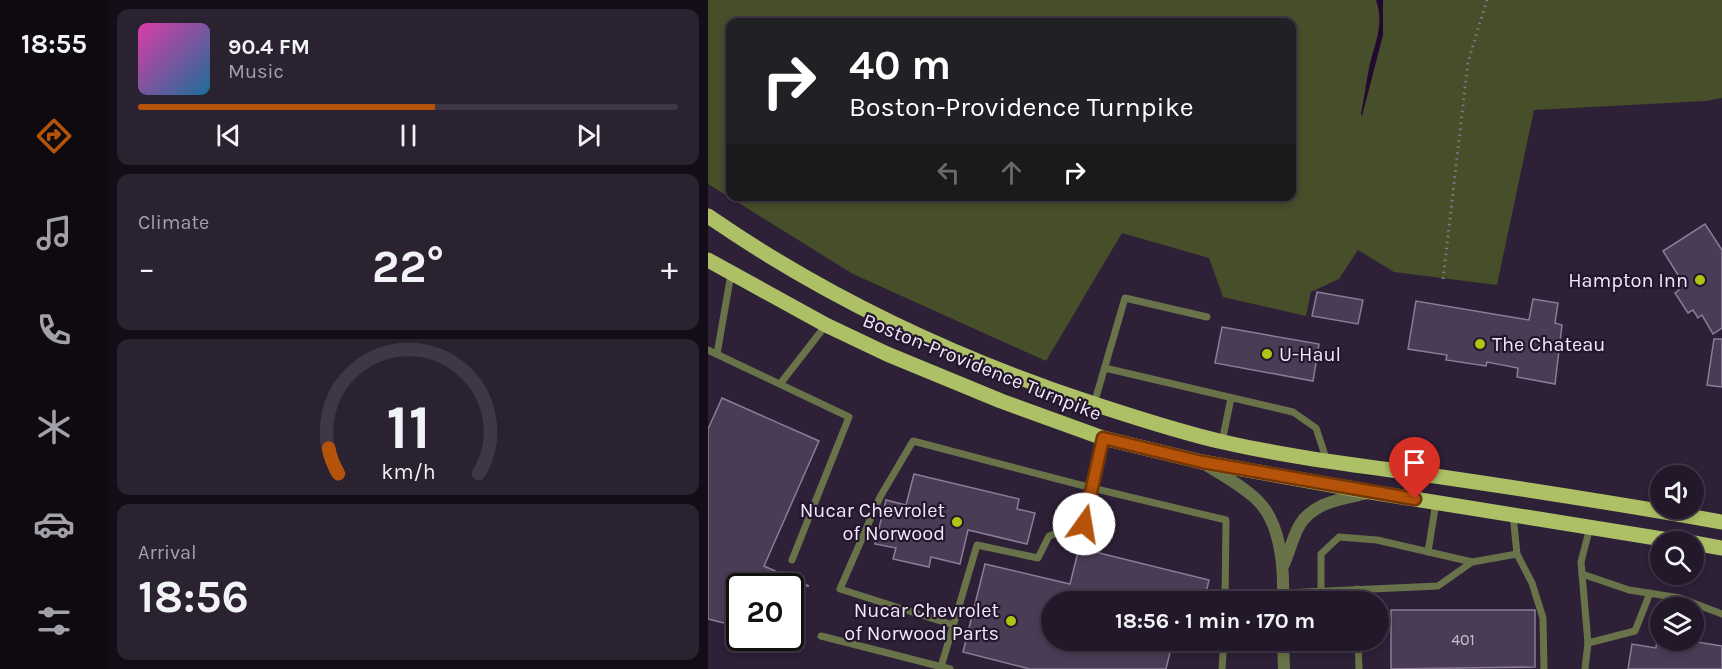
<!DOCTYPE html>
<meta charset="utf-8">
<style>
:root{--surface:#221829;--page:#2a2131;--text:#f1f3f6;--muted:#a2a0a8;--line:#3f3746;--accent:#b45309}
body{margin:0;font-family:Karla,sans-serif;background:var(--page);color:var(--text);height:100vh;display:flex;flex-direction:column;font-size:22px;white-space:nowrap}
*{box-sizing:border-box;margin:0}
p{font-size:20px;color:var(--muted)}
.icon{flex:none;width:33px;height:33px;fill:none;stroke:currentColor;stroke-width:2;stroke-linecap:round;stroke-linejoin:round}
.map{position:relative;flex:1;overflow:hidden}
.details{display:flex;flex-direction:column;gap:9px;padding:9px;background:#130d17;width:600px}
.details>*{flex:none}
.guide{position:absolute;left:18px;top:18px;width:570px;height:183px;border-radius:12px;box-shadow:0 3px 9px #0003,0 0 0 2px var(--line);background:#202124;color:#fff;overflow:hidden}
.buttons{position:absolute;left:942px;top:465px;display:grid;gap:12px}
.buttons a{display:grid;place-items:center;width:54px;height:54px;border-radius:50%;background:var(--surface);box-shadow:0 3px 9px #0003,0 0 0 2px var(--line);font-size:30px}
.speed{position:absolute;left:18px;top:573px;display:flex;gap:12px;font-size:30px;font-weight:700;text-align:center}
.speed>*{display:grid;place-content:center;width:78px;height:78px;border-radius:50%;background:var(--surface);box-shadow:0 3px 9px #0003,0 0 0 2px var(--line);line-height:1}
.speed .limit{border:3px solid #111;border-radius:9px;background:#fff;color:#111}
.pin{position:absolute;display:grid;place-items:center;width:51px;height:51px;color:#fff;margin:-62px -26px;border-radius:50% 50% 50% 0;rotate:-45deg;box-shadow:0 0 6px #0007}
.pin .icon{rotate:45deg}
.me{position:absolute;width:66px;margin:-33px;rotate:13deg;stroke-linejoin:round;filter:drop-shadow(0 0 4px #0008)}
.turn{display:flex;align-items:center;gap:21px;height:126px;padding:0 24px;font-size:27px}
.turn .icon{width:78px;height:78px;stroke-width:2.5}
.turn b{display:block;font-size:42px;line-height:51px}
.lanes{display:flex;align-items:center;height:57px;padding:0 24px;background:#0003;justify-content:center;gap:30px;direction:ltr}
.lanes .off{opacity:.35}
.big{font-size:45px;font-weight:700;line-height:1.1}
.details .widget{flex:1;display:flex;flex-direction:column;justify-content:center;gap:9px;min-width:0;padding:0 21px;border-radius:12px;background:var(--page)}
.details .dial{align-items:center;gap:0}
.dial svg{height:156px;overflow:visible;fill:none;stroke:var(--line);stroke-width:7;stroke-linecap:round;text-anchor:middle}
.dial text{fill:var(--text);stroke:none}
.song{display:flex;align-items:center;gap:18px}
.cover{width:72px;height:72px;border-radius:9px;background:linear-gradient(135deg,hsl(320 70% 55%),hsl(200 70% 35%))}
.played{height:6px;border-radius:3px;background:linear-gradient(90deg,var(--accent) 55%,var(--line) 55%)}
.keys{display:flex;justify-content:space-around;direction:ltr}
.heat{display:flex;justify-content:space-between;align-items:center;font-size:33px;direction:ltr}
.trip{position:absolute;left:333px;top:591px;width:348px;height:60px;border-radius:30px;background:var(--surface);box-shadow:0 3px 9px #0003,0 0 0 2px var(--line);font-weight:700;line-height:60px;text-align:center}
main{display:flex;flex:1;min-height:0}
.tabs{display:flex;flex-direction:column;width:108px;justify-content:space-around;align-items:center;background:#0e0a10;color:var(--muted)}
.tabs .icon{width:42px;height:42px}
.tabs .current{color:var(--accent)}
.tabs b{font-size:27px;color:var(--text)}
.map>svg:first-child{display:block}
.green{fill:#464e2a;fill-rule:evenodd}
.water{fill:#230831}
.building{fill:#4a3c55;stroke:#8c7c98;stroke-width:1.5}
.lines{fill:none;stroke-linecap:round;stroke-linejoin:round}
.path{stroke:#84798c;stroke-width:3;stroke-dasharray:1.5 4.5;stroke-linecap:butt}
.service{stroke:#697349;stroke-width:7}
.tertiary{stroke:#697349;stroke-width:12}
.primary{stroke:#adc065;stroke-width:15}
.route-casing{stroke:#753606;stroke-width:15}
.route{stroke:#b45309;stroke-width:10}
.poi-dot{fill:#acc612;stroke:#24162d;stroke-width:2}
.labels{text-anchor:middle;dominant-baseline:central;stroke-width:4.5;stroke-linejoin:round;paint-order:stroke}
.number-label{font-size:16px;fill:#c7bdcf}
.poi-label{font-size:20px;fill:#f1e8f8;stroke:#24162d;text-anchor:end}
.street-label{font-size:20px;fill:#f1e8f8;stroke:#24162d}
</style>
<main>
<nav class="tabs">
<b>18:55</b>
<svg class="icon current" aria-label="directions" viewBox="0 0 24 24"><path d="M12 3l9 9-9 9-9-9zM9 14v-3h6M13 9l2 2-2 2"/></svg>
<svg class="icon" aria-label="music" viewBox="0 0 24 24"><path d="M9 18V5l10-2v13"/><circle cx="6" cy="18" r="3"/><circle cx="16" cy="16" r="3"/></svg>
<svg class="icon" aria-label="phone" viewBox="0 0 24 24"><path d="M5 4h4l2 5-3 2q2 4 5 5l2-3 5 2v4C11 20 4 13 5 4z"/></svg>
<svg class="icon" aria-label="climate" viewBox="0 0 24 24"><path d="M12 3v18M4 7l16 10M4 17L20 7"/></svg>
<svg class="icon" aria-label="car" viewBox="0 0 24 24"><path d="M5 17H2v-5l4-1 3-4h7l3 4 3 1v5h-3M9 17h6M6 11h13"/><circle cx="7" cy="17" r="2"/><circle cx="17" cy="17" r="2"/></svg>
<svg class="icon" aria-label="filters" viewBox="0 0 24 24"><path d="M4 7h16M4 17h16"/><circle cx="9" cy="7" r="2"/><circle cx="15" cy="17" r="2"/></svg>
</nav>
<section class="details">
<div class="widget">
<div class="song"><i class="cover"></i><div><b>90.4 FM</b><p>Music</p></div></div>
<div class="played"></div>
<div class="keys"><svg class="icon" aria-label="previous" viewBox="0 0 24 24"><path d="M18 5L8 12l10 7zM5 5v14"/></svg><svg class="icon" aria-label="pause" viewBox="0 0 24 24"><path d="M8 5v14M16 5v14"/></svg><svg class="icon" aria-label="next" viewBox="0 0 24 24"><path d="M6 5l10 7-10 7zM19 5v14"/></svg></div>
</div>
<div class="widget"><p>Climate</p>
<div class="heat"><a>−</a><b class="big">22°</b><a>+</a></div>
</div>
<div class="widget dial"><svg viewBox="0 0 100 80">
<path d="M14 69A42 42 0 1 1 86 69"/>
<path d="M14 69A42 42 0 0 1 9 56" stroke="#b45309"/>
<text x="50" y="56" font-size="32" font-weight="700">11</text>
<text x="50" y="72" font-size="11">km/h</text>
</svg></div>
<div class="widget"><p>Arrival</p><b class="big">18:56</b></div>
</section>
<div class="map">
<svg width="1014" height="669" viewBox="0 0 1014 669">
<rect width="100%" height="100%" fill="#2e2037"/>
<!-- green -->
<path class="green" d="M 0,0 L 1014,0 L 1014,98 L 998,101 L 826,110 L 789,285 L 686,272 L 650,250 L 631,279 L 603,292 L 598,316 L 515,297 L 501,258 L 414,233 L 338,361 L 145,274 L 0,184 ZM 22,22 L 584,22 L 584,196 L 22,196 Z"/>
<!-- water -->
<path class="water" d="M 668,0 L 675,0 L 675,35 L 654,116 L 653,114 C 656,99 658,84 661,68 C 666,45 677,25 668,0 Z"/>
<!-- building -->
<g class="building">
<polygon points="997,224 1014,250 1014,328 1005,334 994,315 990,318 985,310 980,313 967,293 971,290 966,281 972,278 955,251"/>
<polygon points="609,292 655,300 650,324 604,316"/>
<polygon points="825,299 850,303 847,323 854,325 847,384 809,377 810,368 779,362 778,366 738,360 739,355 700,349 708,301 821,320"/>
<polygon points="514,327 611,344 605,381 507,363"/>
<polygon points="1006,339 1014,339 1014,387 999,385"/>
<polygon points="14,398 111,441 56,566 101,586 32,586 32,627 0,619 0,429"/>
<polygon points="206,474 311,499 309,509 327,513 319,544 260,530 252,564 223,557 221,567 185,559 188,548 167,544 178,500 198,505"/>
<polygon points="371,548 501,580 496,602 344,602 344,640 465,640 458,669 322,669 255,652 277,564 362,584"/>
<polygon points="683,610 827,610 827,667 683,669"/>
<polygon points="949,640 990,640 989,642 1014,646 1014,669 920,669 924,644 948,648"/>
</g>
<g class="lines">
<!-- path -->
<polyline class="path" points="735,279 760,62 779,0"/>
<!-- service -->
<g class="service">
<polyline points="0,350 141,417 84,560"/>
<polyline points="9,354 23,274"/>
<polyline points="397,368 585,412 608,428 619,461"/>
<polyline points="72,384 118,325"/>
<polyline points="386,404 417,298 499,317"/>
<polyline points="514,442 523,398"/>
<polyline points="720,552 728,502"/>
<polyline points="809,554 824,583 835,618 836,669"/>
<polyline points="874,574 921,590 972,598 1014,614"/>
<polyline points="649,589 649,602"/>
<polyline points="613,591 613,554 631,537 669,540 764,562"/>
<polyline points="575,593 730,586 764,562 809,554 805,515"/>
<polyline points="245,625 132,589 172,497 205,441 384,488 518,520 517,602"/>
<polyline points="113,636 242,669"/>
<polyline points="650,640 651,669"/>
<polyline points="880,643 927,631 942,593"/>
<polyline points="516,646 576,648"/>
<polyline points="233,667 269,545 330,558 341,536 376,524 395,438"/>
<polyline points="514,669 516,640"/>
<polyline points="877,669 880,643 873,562 882,527"/>
</g>
<!-- tertiary -->
<g class="tertiary">
<path d="M 497,464 C 515,476 537,487 551,502 C 574,526 576,571 575,602"/>
<path d="M 576,564 C 581,553 584,540 590,528 C 603,502 634,499 660,493"/>
<polyline points="575,640 576,669"/>
</g>
<!-- primary -->
<g class="primary">
<path d="M 0,216 C 119,298 249,359 386,404 C 429,418 471,432 515,442 C 585,458 656,466 727,476 C 823,490 918,505 1014,522"/>
<polyline points="0,260 118,325 179,354 293,401 395,438 494,462 663,492 973,542"/>
<polyline points="986,543 1014,548"/>
</g>
</g>
<g class="lines">
<!-- route casing -->
<g class="route-casing">
<polyline id="route" points="376,524 395,438 494,462 707,499"/>
</g>
<!-- route -->
<use href="#route" class="route"/>
</g>
<!-- markers -->
<g class="poi-dot">
<circle cx="992" cy="280" r="6"/>
<circle cx="772" cy="344" r="6"/>
<circle cx="559" cy="354" r="6"/>
<circle cx="249" cy="522" r="6"/>
<circle cx="303" cy="621" r="6"/>
</g>
<g class="labels">
<!-- number labels -->
<g class="number-label">
<text x="755" y="639">401</text>
</g>
<!-- poi labels -->
<g class="poi-label">
<text x="980" y="280">Hampton Inn</text>
<text x="784" y="344" text-anchor="start">The Chateau</text>
<text x="571" y="354" text-anchor="start">U-Haul</text>
<text x="237" y="510">Nucar Chevrolet<tspan x="237" dy="23">of Norwood</tspan></text>
<text x="291" y="610">Nucar Chevrolet<tspan x="291" dy="23">of Norwood Parts</tspan></text>
</g>
<!-- street labels -->
<g class="street-label">
<text transform="translate(274 367) rotate(22)">Boston-Providence Turnpike</text>
</g>
</g>
</svg>
<div class="buttons">
<a><svg class="icon" aria-label="sound" viewBox="0 0 24 24"><path d="M4 9h4l5-4v14l-5-4H4zM17 9q2 3 0 6"/></svg></a>
<a><svg class="icon" aria-label="search" viewBox="0 0 24 24"><circle cx="10" cy="10" r="6"/><path d="M15 15l6 6"/></svg></a>
<a><svg class="icon" aria-label="layers" viewBox="0 0 24 24"><path d="M12 4l9 5-9 5-9-5zM3 14l9 5 9-5"/></svg></a>
</div>
<div class="speed"><div class="limit">20</div></div>
<div class="pin" style="left:707px;top:499px;background:#d93025"><svg class="icon" aria-label="arrive" viewBox="0 0 24 24"><path d="M6 21V4h12l-3 4 3 4H6"/></svg></div>
<svg class="me" style="left:376px;top:524px" viewBox="-20 -20 40 40"><circle r="19" fill="#fff"/><path d="M0-13L10 11 0 6-10 11z" fill="#b45309"/></svg>
<div class="trip">18:56 · 1 min · 170 m</div>
<div class="guide">
<div class="turn"><svg class="icon" aria-label="right" viewBox="0 0 24 24"><path d="M7 20v-9h11M14 6l5 5-5 5"/></svg><div><b>40 m</b>Boston-Providence Turnpike</div></div>
<div class="lanes"><svg class="icon off" aria-label="left" viewBox="0 0 24 24"><path d="M17 20v-9H6M10 6l-5 5 5 5"/></svg><svg class="icon off" aria-label="ahead" viewBox="0 0 24 24"><path d="M12 20V5M6 11l6-6 6 6"/></svg><svg class="icon" aria-label="right" viewBox="0 0 24 24"><path d="M7 20v-9h11M14 6l5 5-5 5"/></svg></div>
</div>
</div>
</main>
